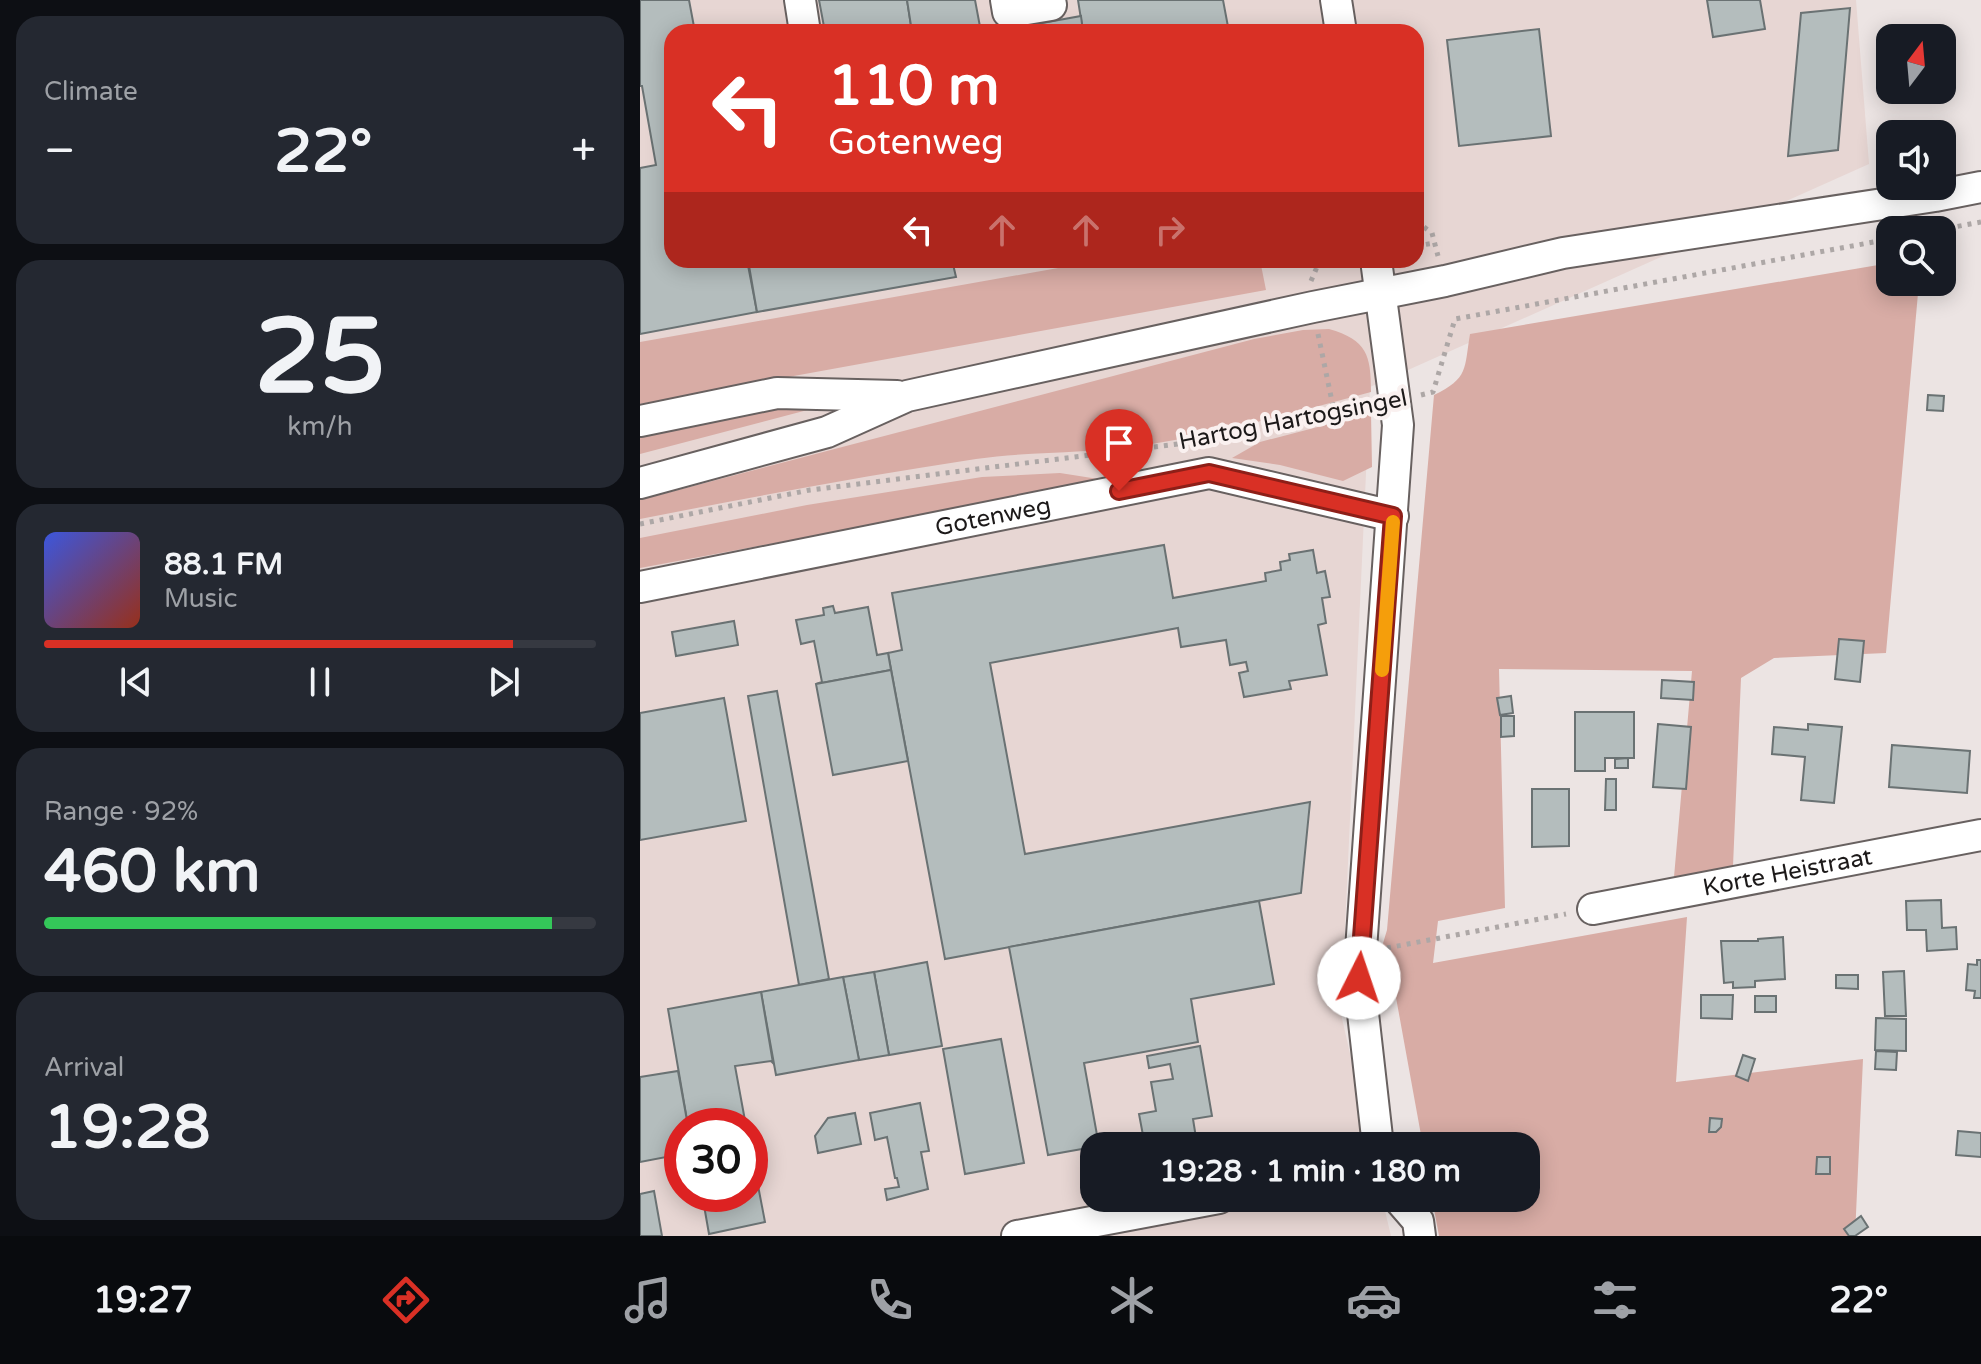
<!DOCTYPE html>
<meta charset="utf-8">
<style>
:root{--surface:#171b24;--page:#242831;--text:#f1f3f6;--muted:#9ea1a6;--line:#363941;--accent:#d93025}
body{margin:0;font-family:"Varela Round",sans-serif;background:var(--page);color:var(--text);height:100vh;display:flex;flex-direction:column;font-size:30px;white-space:nowrap}
*{box-sizing:border-box;margin:0}
p{font-size:26px;color:var(--muted)}
.icon{flex:none;width:44px;height:44px;fill:none;stroke:currentColor;stroke-width:2;stroke-linecap:round;stroke-linejoin:round}
.map{position:relative;flex:1;overflow:hidden}
.sheet{display:flex;flex-direction:column;gap:16px;padding:16px;background:#0d0f14;width:640px}
.sheet>*{flex:none}
.hud{position:absolute;left:24px;top:24px;width:760px;height:244px;border-radius:24px;box-shadow:0 4px 20px #0003;background:#d93025;color:#fff;overflow:hidden}
.needle{width:52px;rotate:16deg}
.controls{position:absolute;left:1236px;top:24px;display:grid;gap:16px}
.controls a{display:grid;place-items:center;width:80px;height:80px;border-radius:16px;background:var(--surface);box-shadow:0 4px 20px #0003;font-size:40px}
.speed{position:absolute;left:24px;top:1108px;display:flex;gap:16px;font-size:40px;font-weight:700;text-align:center}
.speed>*{display:grid;place-content:center;width:104px;height:104px;border-radius:50%;background:var(--surface);box-shadow:0 4px 20px #0003;line-height:1}
.speed .limit{border:12px solid #d22;background:#fff;color:#111}
.pin{position:absolute;display:grid;place-items:center;width:68px;height:68px;color:#fff;margin:-82px -34px;border-radius:50% 50% 50% 0;rotate:-45deg;box-shadow:0 0 8px #0007}
.pin .icon{rotate:45deg}
.me{position:absolute;width:88px;margin:-44px;rotate:4deg;stroke-linejoin:round;filter:drop-shadow(0 0 6px #0008)}
.turn{display:flex;align-items:center;gap:28px;height:168px;padding:0 32px;font-size:36px}
.turn .icon{width:104px;height:104px;stroke-width:2.5}
.turn b{display:block;font-size:56px;line-height:68px}
.lanes{display:flex;align-items:center;height:76px;padding:0 32px;background:#0003;justify-content:center;gap:40px;direction:ltr}
.lanes .off{opacity:.35}
.big{font-size:60px;font-weight:700;line-height:1.1}
.sheet .widget{flex:1;display:flex;flex-direction:column;justify-content:center;gap:12px;min-width:0;padding:0 28px;border-radius:24px;background:var(--page)}
.sheet .dial{align-items:center;gap:0}
.dial b{font-size:104px;line-height:1}
.song{display:flex;align-items:center;gap:24px}
.cover{width:96px;height:96px;border-radius:12px;background:linear-gradient(135deg,hsl(230 70% 55%),hsl(10 70% 35%))}
.played{height:8px;border-radius:4px;background:linear-gradient(90deg,var(--accent) 85%,var(--line) 85%)}
.keys{display:flex;justify-content:space-around;direction:ltr}
.heat{display:flex;justify-content:space-between;align-items:center;font-size:44px;direction:ltr}
.charge{height:12px;border-radius:6px;background:linear-gradient(90deg,#34c759 92%,var(--line) 0)}
.trip{position:absolute;left:440px;top:1132px;width:460px;height:80px;border-radius:24px;background:var(--surface);box-shadow:0 4px 20px #0003;font-weight:700;line-height:80px;text-align:center}
.dock{display:flex;height:128px;justify-content:space-around;align-items:center;background:#090b0e;color:var(--muted)}
.dock .icon{width:56px;height:56px}
.dock .active{color:var(--accent)}
.dock b{font-size:36px;color:var(--text)}
main{display:flex;flex:1;min-height:0}
.map>svg:first-child{display:block}
.built{fill:#e7d6d3;fill-rule:evenodd}
.green{fill:#d8aca5}
.building{fill:#b4bdbd;stroke:#6a7273;stroke-width:2}
.lines{fill:none;stroke-linecap:round;stroke-linejoin:round}
.minor-casing{stroke:#686160;stroke-width:34}
.path{stroke:#ada7a6;stroke-width:5;stroke-dasharray:4 6;stroke-linecap:butt}
.minor{stroke:#fff;stroke-width:30}
.route-casing{stroke:#8d1f18;stroke-width:20}
.route{stroke:#d93025;stroke-width:14}
.slow{stroke:#f59e0b;stroke-width:14}
.labels{text-anchor:middle;dominant-baseline:central;stroke-width:8;stroke-linejoin:round;paint-order:stroke}
.street-label{font-size:24px;fill:#1c1919;stroke:#faf1f0}
</style>
<main>
<section class="sheet">
<div class="widget"><p>Climate</p>
<div class="heat"><a>−</a><b class="big">22°</b><a>+</a></div>
</div>
<div class="widget dial"><b>25</b><p>km/h</p></div>
<div class="widget">
<div class="song"><i class="cover"></i><div><b>88.1 FM</b><p>Music</p></div></div>
<div class="played"></div>
<div class="keys"><svg class="icon" aria-label="previous" viewBox="0 0 24 24"><path d="M18 5L8 12l10 7zM5 5v14"/></svg><svg class="icon" aria-label="pause" viewBox="0 0 24 24"><path d="M8 5v14M16 5v14"/></svg><svg class="icon" aria-label="next" viewBox="0 0 24 24"><path d="M6 5l10 7-10 7zM19 5v14"/></svg></div>
</div>
<div class="widget"><p>Range · 92%</p><b class="big">460 km</b><div class="charge"></div></div>
<div class="widget"><p>Arrival</p><b class="big">19:28</b></div>
</section>
<div class="map">
<svg width="1341" height="1236" viewBox="0 0 1341 1236">
<rect width="100%" height="100%" fill="#ece4e3"/>
<!-- built -->
<path class="built" d="M 0,0 L 1216,0 L 1229,164 L 730,387 L 701,1014 L 731,1146 L 454,1146 L 454,1198 L 742,1198 L 751,1236 L 0,1236 ZM 32,32 L 776,32 L 776,260 L 32,260 ZM 42,1126 L 110,1126 L 110,1194 L 42,1194 Z"/>
<!-- green -->
<g class="green">
<polygon points="463,260 624,260 621,265 626,290 0,404 0,342"/>
<path d="M 1250,263 L 1250,282 L 1279,282 L 1246,653 L 1134,658 L 1101,678 L 1093,866 L 1034,877 L 1052,671 L 859,669 L 865,908 L 798,921 L 793,963 L 1047,917 L 1036,1082 L 1223,1059 L 1215,1236 L 799,1236 L 792,1198 L 886,1198 L 886,1146 L 783,1146 L 749,959 L 735,970 L 747,930 L 794,395 C 829,378 824,369 830,334 Z"/>
<path d="M 689,329 C 727,340 731,355 731,392 C 657,412 582,433 506,445 C 450,454 391,451 336,459 C 223,476 112,497 0,519 L 0,500 L 614,339 L 663,330 Z"/>
<polygon points="175,402 175,408 0,454 0,434"/>
<polygon points="731,413 732,467 703,481 640,465 592,458 620,442"/>
<polygon points="420,473 471,481 0,568 0,538 167,505 342,477"/>
</g>
<!-- building -->
<g class="building">
<polygon points="0,0 49,0 55,32 32,32 32,260 107,260 117,312 0,334 0,168 16,165 2,86 0,86"/>
<polygon points="179,0 267,0 272,32 185,32"/>
<polygon points="267,0 335,0 341,32 272,32"/>
<polygon points="438,0 583,0 589,32 443,32"/>
<polygon points="1067,0 1120,0 1125,29 1073,37"/>
<polygon points="1210,8 1198,150 1148,156 1161,13"/>
<polygon points="441,16 443,32 353,32"/>
<polygon points="899,29 911,136 819,146 807,40"/>
<polygon points="108,260 312,260 316,277 117,312"/>
<polygon points="1288,395 1304,396 1303,411 1287,410"/>
<polygon points="524,545 533,598 626,581 625,573 641,570 640,562 650,560 649,554 673,550 677,573 685,571 690,597 682,598 686,623 678,625 687,675 649,681 651,689 604,697 599,673 608,671 606,662 590,665 586,640 541,647 538,628 350,663 385,854 670,802 661,893 305,959 248,653 262,650 252,593"/>
<polygon points="193,606 195,613 228,607 237,655 248,653 251,670 176,684 182,682 174,641 161,644 156,620 184,615 183,608"/>
<polygon points="94,621 98,645 36,656 32,632"/>
<polygon points="1199,639 1224,641 1220,682 1195,679"/>
<polygon points="251,670 268,761 193,775 176,684"/>
<polygon points="1022,680 1054,682 1053,700 1021,698"/>
<polygon points="137,691 189,979 159,985 108,696"/>
<polygon points="871,696 873,713 860,715 857,698"/>
<polygon points="84,698 106,821 0,840 0,713"/>
<polygon points="935,712 994,712 994,758 965,758 965,771 935,771"/>
<polygon points="861,716 874,716 874,736 861,737"/>
<polygon points="1018,724 1051,727 1046,789 1013,787"/>
<polygon points="1168,724 1202,727 1194,803 1161,800 1165,757 1132,754 1134,727 1168,730"/>
<polygon points="1252,745 1330,751 1327,793 1249,787"/>
<polygon points="988,758 988,768 975,768 975,759"/>
<polygon points="966,779 976,779 976,810 965,810"/>
<polygon points="892,789 929,789 929,846 892,847"/>
<polygon points="1301,900 1302,928 1316,927 1317,949 1287,951 1286,930 1267,930 1266,901"/>
<polygon points="619,901 634,984 551,999 558,1042 444,1063 459,1146 408,1155 369,947"/>
<polygon points="1143,937 1145,979 1115,981 1115,987 1093,988 1093,982 1084,983 1081,941 1118,941 1118,939"/>
<polygon points="1337,960 1341,960 1341,998 1334,998 1335,991 1326,990 1328,964 1337,965"/>
<polygon points="287,962 302,1046 249,1055 234,972"/>
<polygon points="1264,971 1266,1016 1245,1016 1243,972"/>
<polygon points="234,972 249,1055 219,1060 203,977"/>
<polygon points="1196,975 1218,975 1218,989 1196,988"/>
<polygon points="203,977 219,1060 136,1075 121,992"/>
<polygon points="121,992 133,1063 131,1061 95,1066 106,1126 48,1126 28,1009"/>
<polygon points="1061,995 1093,995 1092,1019 1061,1018"/>
<rect x="1115" y="996" width="21" height="16"/>
<polygon points="1236,1018 1266,1019 1266,1051 1235,1050"/>
<polygon points="361,1039 384,1163 325,1174 303,1049"/>
<polygon points="560,1046 572,1116 553,1119 557,1144 505,1146 499,1114 516,1111 511,1082 533,1079 530,1064 509,1068 507,1056"/>
<polygon points="1236,1051 1257,1052 1256,1070 1235,1069"/>
<polygon points="1103,1055 1115,1059 1108,1081 1096,1076"/>
<polygon points="38,1071 48,1126 42,1126 42,1154 0,1162 0,1077"/>
<polygon points="280,1103 289,1151 281,1152 288,1189 247,1200 245,1189 259,1187 257,1178 255,1178 247,1137 235,1140 230,1113"/>
<polygon points="215,1113 221,1144 178,1153 175,1136 188,1118"/>
<polygon points="1070,1118 1082,1119 1081,1127 1076,1132 1069,1132"/>
<polygon points="1318,1131 1341,1133 1341,1157 1316,1155"/>
<polygon points="110,1144 125,1222 69,1234 62,1194 110,1194"/>
<polygon points="1177,1157 1190,1157 1190,1174 1176,1174"/>
<polygon points="14,1191 22,1236 0,1236 0,1194"/>
<polygon points="1221,1216 1228,1227 1215,1236 1209,1236 1204,1229"/>
</g>
<g class="lines">
<!-- minor casing -->
<g class="minor-casing">
<g id="minor">
<polyline points="160,0 165,32"/>
<polyline points="366,0 368,12 411,5 410,0"/>
<polyline points="696,0 701,32"/>
<polyline points="736,260 758,425 719,978 738,1146"/>
<polyline points="0,421 137,393 257,396"/>
<polyline points="0,483 187,432 267,396 673,307 805,281 923,253 1295,196 1341,187"/>
<path id="s1" d="M 0,587 L 569,473 L 753,516"/>
<path id="s2" d="M 953,909 L 1341,835"/>
<polyline points="758,1198 778,1221 780,1236"/>
<polyline points="377,1236 579,1198"/>
</g>
</g>
<!-- path -->
<g class="path">
<polyline points="776,221 792,233 798,256"/>
<polyline points="1298,230 1341,222"/>
<polyline points="776,246 794,243"/>
<polyline points="680,262 695,260"/>
<polyline points="671,281 680,260"/>
<polyline points="678,334 694,411"/>
<polyline points="781,395 793,392 815,319 1250,239"/>
<polyline points="0,524 170,490 554,442 728,405"/>
<polyline points="747,948 926,914"/>
</g>
<!-- minor -->
<use href="#minor" class="minor"/>
</g>
<g class="lines">
<!-- route casing -->
<g class="route-casing">
<polyline id="route" points="479,491 569,473 753,516 719,978"/>
</g>
<!-- route -->
<use href="#route" class="route"/>
<!-- slow -->
<polyline class="slow" points="742,670 753,522"/>
</g>
<g class="labels">
<!-- street labels -->
<g class="street-label">
<text transform="translate(653 420) rotate(-11)">Hartog Hartogsingel</text>
<text stroke="none"><textPath href="#s1" startOffset="360">Gotenweg</textPath></text>
<text stroke="none"><textPath href="#s2" startOffset="198">Korte Heistraat</textPath></text>
</g>
</g>
</svg>
<div class="controls">
<a><svg class="needle" viewBox="-14 -14 28 28"><path d="M0-13l5 13h-10z" fill="#e53935"/><path d="M0 13l5-13h-10z" fill="#9ea1a6"/></svg></a>
<a><svg class="icon" aria-label="sound" viewBox="0 0 24 24"><path d="M4 9h4l5-4v14l-5-4H4zM17 9q2 3 0 6"/></svg></a>
<a><svg class="icon" aria-label="search" viewBox="0 0 24 24"><circle cx="10" cy="10" r="6"/><path d="M15 15l6 6"/></svg></a>
</div>
<div class="speed"><div class="limit">30</div></div>
<div class="pin" style="left:479px;top:491px;background:#d93025"><svg class="icon" aria-label="arrive" viewBox="0 0 24 24"><path d="M6 21V4h12l-3 4 3 4H6"/></svg></div>
<svg class="me" style="left:719px;top:978px" viewBox="-20 -20 40 40"><circle r="19" fill="#fff"/><path d="M0-13L10 11 0 6-10 11z" fill="#d93025"/></svg>
<div class="trip">19:28 · 1 min · 180 m</div>
<div class="hud">
<div class="turn"><svg class="icon" aria-label="left" viewBox="0 0 24 24"><path d="M17 20v-9H6M10 6l-5 5 5 5"/></svg><div><b>110 m</b>Gotenweg</div></div>
<div class="lanes"><svg class="icon" aria-label="left" viewBox="0 0 24 24"><path d="M17 20v-9H6M10 6l-5 5 5 5"/></svg><svg class="icon off" aria-label="ahead" viewBox="0 0 24 24"><path d="M12 20V5M6 11l6-6 6 6"/></svg><svg class="icon off" aria-label="ahead" viewBox="0 0 24 24"><path d="M12 20V5M6 11l6-6 6 6"/></svg><svg class="icon off" aria-label="right" viewBox="0 0 24 24"><path d="M7 20v-9h11M14 6l5 5-5 5"/></svg></div>
</div>
</div>
</main>
<nav class="dock">
<b>19:27</b>
<svg class="icon active" aria-label="directions" viewBox="0 0 24 24"><path d="M12 3l9 9-9 9-9-9zM9 14v-3h6M13 9l2 2-2 2"/></svg>
<svg class="icon" aria-label="music" viewBox="0 0 24 24"><path d="M9 18V5l10-2v13"/><circle cx="6" cy="18" r="3"/><circle cx="16" cy="16" r="3"/></svg>
<svg class="icon" aria-label="phone" viewBox="0 0 24 24"><path d="M5 4h4l2 5-3 2q2 4 5 5l2-3 5 2v4C11 20 4 13 5 4z"/></svg>
<svg class="icon" aria-label="climate" viewBox="0 0 24 24"><path d="M12 3v18M4 7l16 10M4 17L20 7"/></svg>
<svg class="icon" aria-label="car" viewBox="0 0 24 24"><path d="M5 17H2v-5l4-1 3-4h7l3 4 3 1v5h-3M9 17h6M6 11h13"/><circle cx="7" cy="17" r="2"/><circle cx="17" cy="17" r="2"/></svg>
<svg class="icon" aria-label="filters" viewBox="0 0 24 24"><path d="M4 7h16M4 17h16"/><circle cx="9" cy="7" r="2"/><circle cx="15" cy="17" r="2"/></svg>
<b>22°</b>
</nav>
